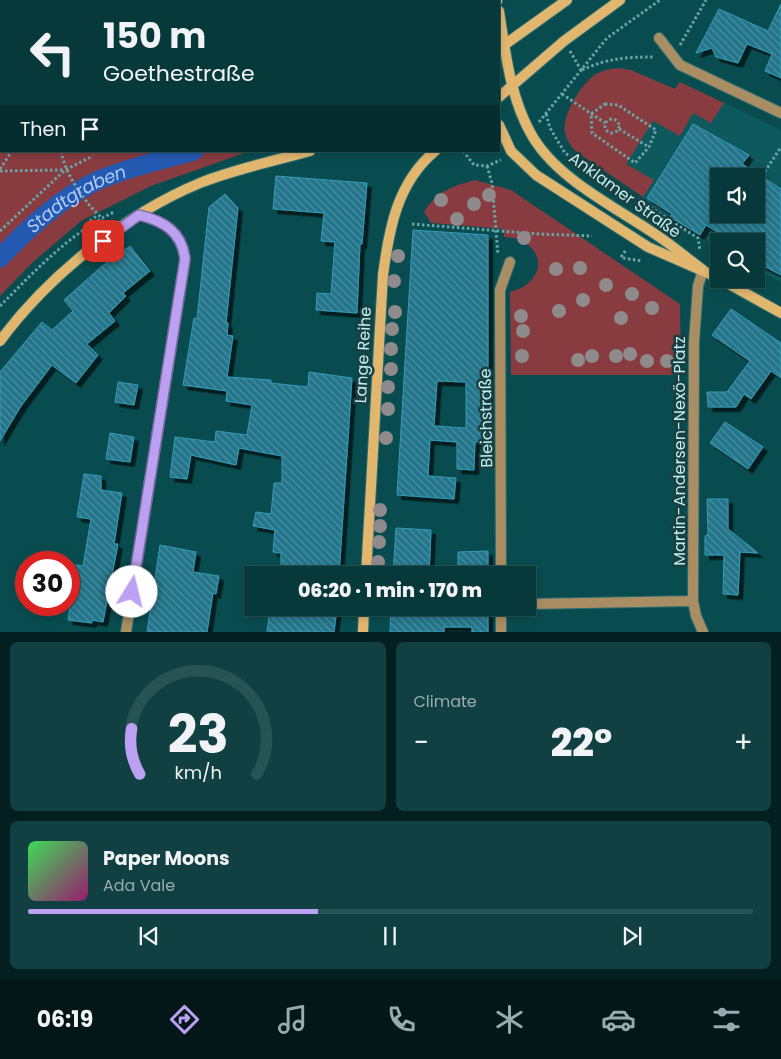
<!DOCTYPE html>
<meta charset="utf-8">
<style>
:root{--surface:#07393b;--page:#104042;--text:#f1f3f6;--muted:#98acaf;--line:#285355;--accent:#bca0f2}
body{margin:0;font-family:Poppins,sans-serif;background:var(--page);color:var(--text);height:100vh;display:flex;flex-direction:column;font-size:19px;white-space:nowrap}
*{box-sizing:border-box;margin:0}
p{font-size:16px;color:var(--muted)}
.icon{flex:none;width:28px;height:28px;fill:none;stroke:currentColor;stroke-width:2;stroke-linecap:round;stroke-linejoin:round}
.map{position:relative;height:632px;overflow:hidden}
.drawer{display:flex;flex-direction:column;gap:10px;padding:10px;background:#041f20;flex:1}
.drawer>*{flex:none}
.guide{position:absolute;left:0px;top:0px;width:500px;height:152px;box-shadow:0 2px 8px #0003,0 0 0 1px var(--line);background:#07393b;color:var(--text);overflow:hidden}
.controls{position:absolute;left:710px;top:168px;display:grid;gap:10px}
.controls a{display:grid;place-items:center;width:55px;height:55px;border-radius:0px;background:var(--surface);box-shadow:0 2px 8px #0003,0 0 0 1px var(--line);font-size:25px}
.speed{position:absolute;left:15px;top:551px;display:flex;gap:10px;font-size:25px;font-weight:700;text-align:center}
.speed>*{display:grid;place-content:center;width:65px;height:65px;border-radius:50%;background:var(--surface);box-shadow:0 2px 8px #0003,0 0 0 1px var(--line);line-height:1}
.speed .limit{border:8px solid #d22;background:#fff;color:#111}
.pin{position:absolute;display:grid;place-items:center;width:42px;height:42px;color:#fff;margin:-21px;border-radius:10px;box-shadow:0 2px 8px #0006}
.me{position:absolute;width:55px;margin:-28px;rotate:9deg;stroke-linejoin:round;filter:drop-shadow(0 0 4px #0008)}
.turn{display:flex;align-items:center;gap:18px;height:105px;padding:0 20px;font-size:22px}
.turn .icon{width:65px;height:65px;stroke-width:2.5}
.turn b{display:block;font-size:35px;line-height:42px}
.then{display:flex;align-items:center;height:48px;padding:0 20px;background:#0003;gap:10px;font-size:19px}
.big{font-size:38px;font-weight:800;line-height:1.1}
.drawer .widget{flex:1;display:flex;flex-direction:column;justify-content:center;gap:8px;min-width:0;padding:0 18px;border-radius:8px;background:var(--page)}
.drawer .dial{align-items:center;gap:0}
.dial svg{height:130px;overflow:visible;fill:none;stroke:var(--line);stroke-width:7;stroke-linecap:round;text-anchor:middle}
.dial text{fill:var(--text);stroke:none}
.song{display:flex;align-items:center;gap:15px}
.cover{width:60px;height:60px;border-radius:8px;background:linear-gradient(135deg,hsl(130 70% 55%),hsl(320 70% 35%))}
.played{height:5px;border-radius:2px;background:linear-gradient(90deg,var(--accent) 40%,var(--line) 40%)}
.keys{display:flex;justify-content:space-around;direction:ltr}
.heat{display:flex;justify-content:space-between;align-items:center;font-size:28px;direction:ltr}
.drawer .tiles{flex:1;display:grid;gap:10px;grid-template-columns:1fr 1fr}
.widget:last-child{grid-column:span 2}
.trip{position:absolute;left:244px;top:566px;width:292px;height:50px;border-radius:0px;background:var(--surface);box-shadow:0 2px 8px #0003,0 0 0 1px var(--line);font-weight:800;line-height:50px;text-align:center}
.tab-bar{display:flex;height:80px;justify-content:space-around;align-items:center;background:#031718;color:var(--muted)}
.tab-bar .icon{width:35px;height:35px}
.tab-bar .selected{color:var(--accent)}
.tab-bar b{font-size:22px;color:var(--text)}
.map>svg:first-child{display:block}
.built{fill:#0e595d;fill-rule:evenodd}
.green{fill:#883c3f}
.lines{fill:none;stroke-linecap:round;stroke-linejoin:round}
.canal{stroke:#2359b0;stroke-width:19}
.building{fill:url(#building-back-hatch);stroke:#329cb9;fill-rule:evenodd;filter:url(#shadow)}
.service-casing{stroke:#2d6d70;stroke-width:12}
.pedestrian-casing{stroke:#2d6d70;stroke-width:12}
.minor-casing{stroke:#2d6d70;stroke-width:12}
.secondary-casing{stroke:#2d6d70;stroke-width:12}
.path{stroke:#6aa4a7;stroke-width:3;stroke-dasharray:2.5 2.5;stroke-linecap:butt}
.service{stroke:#a88e62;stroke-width:10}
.pedestrian{stroke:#a88e62;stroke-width:10}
.minor{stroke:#a88e62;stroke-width:10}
.secondary{stroke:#e1b770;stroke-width:10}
.tree{fill:#8f8b8c}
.route-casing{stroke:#7a689d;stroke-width:12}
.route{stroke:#bca0f2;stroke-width:9}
.labels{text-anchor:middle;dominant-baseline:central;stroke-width:5;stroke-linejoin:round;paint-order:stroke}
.street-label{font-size:16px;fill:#bdeff2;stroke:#1b3f40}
.water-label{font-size:18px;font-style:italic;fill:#afccfa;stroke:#1b3f40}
</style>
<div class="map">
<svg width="781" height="632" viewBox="0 0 781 632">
<defs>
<pattern id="building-back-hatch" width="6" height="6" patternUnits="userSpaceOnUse" patternTransform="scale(1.25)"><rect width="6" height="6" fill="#24748a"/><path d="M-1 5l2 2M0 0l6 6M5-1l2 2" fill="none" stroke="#4c8fa1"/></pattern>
<filter id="shadow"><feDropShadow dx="4.5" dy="4.5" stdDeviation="0" flood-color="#0009"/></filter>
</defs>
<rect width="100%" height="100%" fill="#094c4f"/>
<!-- built -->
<path class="built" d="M 619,68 L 631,70 L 675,89 L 680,82 L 781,130 L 781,282 L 763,272 L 761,274 L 756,271 L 756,241 L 719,241 L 719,248 L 641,200 L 643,196 L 574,150 L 566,139 L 564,130 L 571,105 L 586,83 L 595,75 L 607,69 ZM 719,176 L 756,176 L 756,214 L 719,214 Z"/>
<!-- green -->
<g class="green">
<polygon points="0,0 187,0 1,1 1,151 250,151 151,186 81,221 33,262 0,296"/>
<path d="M 619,68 L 631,70 L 675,89 L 680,82 L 724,103 L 711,123 L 693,113 L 680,136 L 653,121 L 626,164 L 654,180 L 643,197 L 574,150 C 570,144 566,139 565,132 C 562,114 581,84 596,74 C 603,70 611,69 619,68 Z"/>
<path d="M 475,180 L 511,190 L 680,304 L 681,375 L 511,375 L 510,292 C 551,282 545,238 504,237 L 504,229 L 431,223 L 424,212 C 438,190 451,187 475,180 Z"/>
</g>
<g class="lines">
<!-- canal -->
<path class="canal" id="s1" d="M 0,258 C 28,228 61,197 99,180 C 129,167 163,160 194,151"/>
</g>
<!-- building -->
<g class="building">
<polygon points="781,4 781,78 765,71 772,54 747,44 738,63 716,57 712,48 696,53 719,9 768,31"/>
<path d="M 693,124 L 749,155 L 742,164 L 781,189 L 781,275 L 756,262 L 756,241 L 732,241 L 706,225 L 700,235 L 670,217 L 672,214 L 647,198 ZM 719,176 L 756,176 L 756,214 L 719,214 Z"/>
<polygon points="276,176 367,183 362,244 360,244 357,313 316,310 317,293 331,294 335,242 321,241 324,213 273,209"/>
<polygon points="225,194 238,208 226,323 228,323 227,335 233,336 227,377 271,380 271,383 308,387 309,372 352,378 339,575 281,575 281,553 273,552 275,530 253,526 256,512 271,514 274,483 282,483 282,456 239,448 236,465 191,455 187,479 170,477 175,437 215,442 216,431 247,435 252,405 226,401 227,391 183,385 194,318 197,319 209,207"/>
<path d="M 413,230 L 488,235 L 488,442 L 475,442 L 474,470 L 457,469 L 457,442 L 430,440 L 428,476 L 456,478 L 454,499 L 397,495 ZM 437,381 L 466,382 L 466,428 L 434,426 Z"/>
<polygon points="130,246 150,271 123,293 126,296 109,313 115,321 87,344 98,355 76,383 52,365 21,406 0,441 0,372 42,322 52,330 73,311 64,300 101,267"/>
<polygon points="731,309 781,343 781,378 771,371 751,399 744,394 736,407 708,407 707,392 727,392 750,361 712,335"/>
<polygon points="118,382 138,385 134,405 115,402"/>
<polygon points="725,422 763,447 748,469 710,443"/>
<polygon points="110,433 134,437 130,462 106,459"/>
<polygon points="84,474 101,476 101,490 122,493 114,544 118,544 103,622 92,620 92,623 68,620 72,590 69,589 69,564 83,566 91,519 77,517"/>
<polygon points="707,499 728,499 728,529 758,553 740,552 738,595 723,594 724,555 705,555 705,536 708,535"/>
<polygon points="396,528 431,530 429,575 393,575"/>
<polygon points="160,545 196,552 193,572 219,576 216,594 213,593 207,632 147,632"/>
<polygon points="488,551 488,567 458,567 458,552"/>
<polygon points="270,608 337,608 334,632 267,632"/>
<polygon points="391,608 488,608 488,632 472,632 472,627 444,627 444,632 390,632"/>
</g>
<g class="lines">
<!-- service casing -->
<g class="service-casing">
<polyline id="service" points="528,604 693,601 696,616 703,632"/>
</g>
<!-- pedestrian casing -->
<g class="pedestrian-casing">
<polyline id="pedestrian" points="325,0 327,1"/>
</g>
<!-- minor casing -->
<g class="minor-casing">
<g id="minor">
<polyline points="659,38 680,65 781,113"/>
<polyline points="501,575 500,290 510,262"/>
<polyline points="693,601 694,342 698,286 703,270"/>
<polyline points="501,608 501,632"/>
<path d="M 126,632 L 185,259 C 182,232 164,221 139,215"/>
</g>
</g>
<!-- secondary casing -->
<g class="secondary-casing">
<g id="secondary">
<polyline points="461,0 461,1"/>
<polyline points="497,0 497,1"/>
<path d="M 499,11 C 505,50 510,96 530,132 C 554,178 616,207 658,236 C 673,246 688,259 703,270"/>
<polyline points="500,48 567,0"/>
<polyline points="499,97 564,41 620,0"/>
<polyline points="499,125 511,151 536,175 648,247 719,278"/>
<polyline points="720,279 781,313"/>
<path d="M 0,341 C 48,276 125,214 200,183 C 235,169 274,161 310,151"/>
<path d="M 366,575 L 383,275 C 389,229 397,183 435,151"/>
<polyline points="363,632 364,608"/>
</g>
</g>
<!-- path -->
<g class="path">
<polyline points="431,0 432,1"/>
<polyline points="68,1 68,0"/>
<polyline points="114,1 115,0"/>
<polyline points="478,1 480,0"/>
<polyline points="680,45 706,0"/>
<polyline points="570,51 581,70"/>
<path d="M 582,70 C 609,58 626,57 655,57"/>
<polyline points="562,94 605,123"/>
<polyline points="0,95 1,94"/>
<polygon points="605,104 618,105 656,130 649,147 635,163 592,133 591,114"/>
<polyline points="546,114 550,128 565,153 698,238 700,251"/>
<circle cx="612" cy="126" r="7"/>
<polyline points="539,122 607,38 660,0"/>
<polyline points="619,129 649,147"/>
<path d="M 61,151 C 66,176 84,202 103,219"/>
<polyline points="463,151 474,165 487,166 501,160"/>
<polyline points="487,166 492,183 498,255"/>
<polyline points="0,169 12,151"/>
<polyline points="0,171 64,170"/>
<polyline points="762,176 781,147"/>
<polyline points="90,221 98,215"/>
<polyline points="412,224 539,234 592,236"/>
<polyline points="0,231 65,170 93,156"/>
<polyline points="621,257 626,250"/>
<polyline points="623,258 642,261"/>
<path d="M 0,306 C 34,272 70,233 114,212"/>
</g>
<!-- service -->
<use href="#service" class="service"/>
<!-- pedestrian -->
<use href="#pedestrian" class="pedestrian"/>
<!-- minor -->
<use href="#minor" class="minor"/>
<!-- secondary -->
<use href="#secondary" class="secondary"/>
</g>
<!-- trees -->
<g class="tree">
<circle cx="489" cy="195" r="7"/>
<circle cx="441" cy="200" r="7"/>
<circle cx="474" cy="204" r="7"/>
<circle cx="457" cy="219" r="7"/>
<circle cx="524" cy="238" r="7"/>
<circle cx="398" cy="256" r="7"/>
<circle cx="580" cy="268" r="7"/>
<circle cx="556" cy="269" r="7"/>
<circle cx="394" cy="281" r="7"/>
<circle cx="606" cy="285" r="7"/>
<circle cx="632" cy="294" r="7"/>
<circle cx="583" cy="300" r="7"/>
<circle cx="652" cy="308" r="7"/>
<circle cx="559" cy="311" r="7"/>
<circle cx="395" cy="312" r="7"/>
<circle cx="521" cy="316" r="7"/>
<circle cx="621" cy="318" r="7"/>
<circle cx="392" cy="329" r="7"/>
<circle cx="523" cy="331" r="7"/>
<circle cx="391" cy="349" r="7"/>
<circle cx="630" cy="354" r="7"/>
<circle cx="522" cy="356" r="7"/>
<circle cx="592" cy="356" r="7"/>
<circle cx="616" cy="356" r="7"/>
<circle cx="578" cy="360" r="7"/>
<circle cx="647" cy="361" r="7"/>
<circle cx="667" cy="361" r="7"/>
<circle cx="391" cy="369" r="7"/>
<circle cx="388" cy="387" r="7"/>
<circle cx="388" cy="409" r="7"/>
<circle cx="386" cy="438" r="7"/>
<circle cx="380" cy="510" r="7"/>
<circle cx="380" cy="526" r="7"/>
<circle cx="379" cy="542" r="7"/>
<circle cx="378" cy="562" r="7"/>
</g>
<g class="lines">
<!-- route casing -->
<g class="route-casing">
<path id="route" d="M 103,241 L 139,215 C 164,221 182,232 185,259 L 132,592"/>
</g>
<!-- route -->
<use href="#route" class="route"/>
</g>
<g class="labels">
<!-- street labels -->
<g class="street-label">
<text transform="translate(625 195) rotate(36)">Anklamer Straße</text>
<text transform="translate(363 355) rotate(-87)">Lange Reihe</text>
<text transform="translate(486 418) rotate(-91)">Bleichstraße</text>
<text transform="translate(679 451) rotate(-90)">Martin-Andersen-Nexö-Platz</text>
</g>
<!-- water labels -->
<g class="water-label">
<text stroke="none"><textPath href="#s1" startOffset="98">Stadtgraben</textPath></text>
</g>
</g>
</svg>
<div class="controls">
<a><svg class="icon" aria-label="sound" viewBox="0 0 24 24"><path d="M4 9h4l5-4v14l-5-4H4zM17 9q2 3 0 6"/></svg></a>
<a><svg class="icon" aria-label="search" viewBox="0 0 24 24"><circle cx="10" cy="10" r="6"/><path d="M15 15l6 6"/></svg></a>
</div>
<div class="speed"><div class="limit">30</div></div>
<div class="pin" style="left:103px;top:241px;background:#d93025"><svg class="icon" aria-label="arrive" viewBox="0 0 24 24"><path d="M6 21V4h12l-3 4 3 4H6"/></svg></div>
<svg class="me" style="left:132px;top:592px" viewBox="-20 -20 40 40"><circle r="19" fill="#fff"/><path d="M0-13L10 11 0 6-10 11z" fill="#bca0f2"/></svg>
<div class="trip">06:20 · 1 min · 170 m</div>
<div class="guide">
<div class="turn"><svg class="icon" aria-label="left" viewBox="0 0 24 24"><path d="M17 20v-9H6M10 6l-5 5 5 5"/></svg><div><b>150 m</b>Goethestraße</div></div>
<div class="then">Then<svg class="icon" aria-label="arrive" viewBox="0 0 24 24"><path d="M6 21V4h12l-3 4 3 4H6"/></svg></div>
</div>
</div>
<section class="drawer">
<div class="tiles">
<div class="widget dial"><svg viewBox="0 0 100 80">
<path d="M14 69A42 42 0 1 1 86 69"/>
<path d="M14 69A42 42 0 0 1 9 41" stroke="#bca0f2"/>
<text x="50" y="56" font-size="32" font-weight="700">23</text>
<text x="50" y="72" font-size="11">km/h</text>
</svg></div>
<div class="widget"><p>Climate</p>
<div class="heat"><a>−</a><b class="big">22°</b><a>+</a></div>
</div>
<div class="widget">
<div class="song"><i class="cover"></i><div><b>Paper Moons</b><p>Ada Vale</p></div></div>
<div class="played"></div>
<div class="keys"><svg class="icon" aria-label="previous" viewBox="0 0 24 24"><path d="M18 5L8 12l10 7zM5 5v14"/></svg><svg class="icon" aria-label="pause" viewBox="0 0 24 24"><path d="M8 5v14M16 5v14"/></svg><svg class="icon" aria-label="next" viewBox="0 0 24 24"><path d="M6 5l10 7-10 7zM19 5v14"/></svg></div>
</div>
</div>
</section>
<nav class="tab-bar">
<b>06:19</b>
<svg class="icon selected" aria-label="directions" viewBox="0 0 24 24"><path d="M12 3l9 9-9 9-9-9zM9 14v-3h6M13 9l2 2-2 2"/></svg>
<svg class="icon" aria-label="music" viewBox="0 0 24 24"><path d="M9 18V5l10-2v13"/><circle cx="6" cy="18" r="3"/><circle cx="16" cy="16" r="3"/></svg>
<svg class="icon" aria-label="phone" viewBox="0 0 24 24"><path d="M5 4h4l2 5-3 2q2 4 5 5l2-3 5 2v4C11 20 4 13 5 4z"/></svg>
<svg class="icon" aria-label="climate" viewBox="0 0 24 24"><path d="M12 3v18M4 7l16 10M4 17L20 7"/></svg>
<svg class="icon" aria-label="car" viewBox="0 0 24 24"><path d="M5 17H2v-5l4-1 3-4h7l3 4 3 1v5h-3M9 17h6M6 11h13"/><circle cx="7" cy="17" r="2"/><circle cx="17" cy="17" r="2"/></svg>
<svg class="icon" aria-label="filters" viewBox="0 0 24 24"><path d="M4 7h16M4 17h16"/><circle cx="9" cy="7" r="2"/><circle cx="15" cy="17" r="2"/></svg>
</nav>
